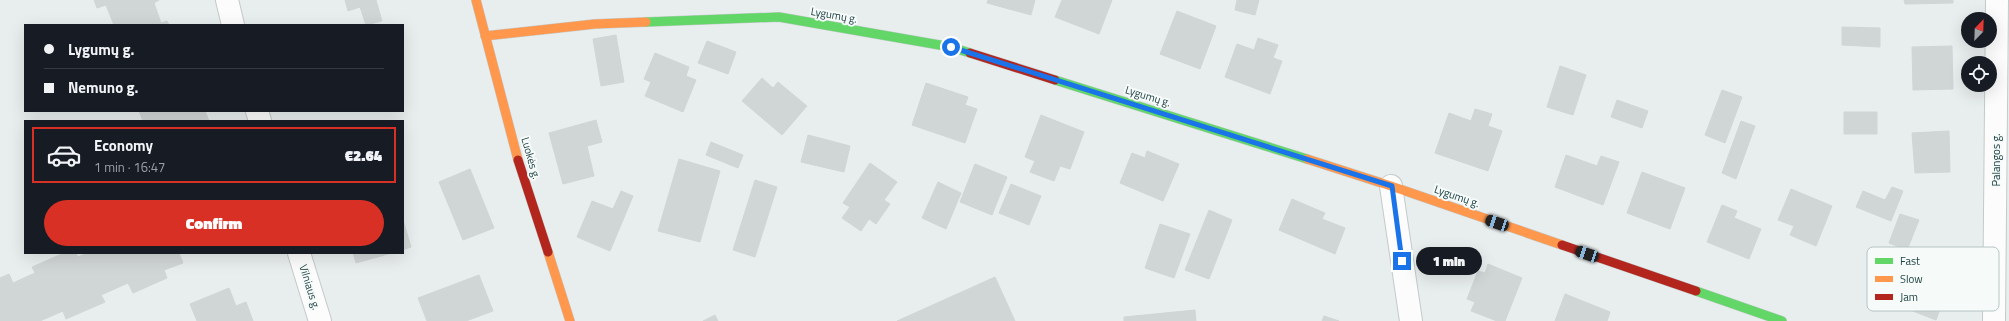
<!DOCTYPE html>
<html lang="en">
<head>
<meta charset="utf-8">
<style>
  body { margin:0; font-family:"Titillium Web",sans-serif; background:#20242c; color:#f1f3f6; height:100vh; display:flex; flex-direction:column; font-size:15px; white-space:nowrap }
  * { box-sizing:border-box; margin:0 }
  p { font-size:13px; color:#9ea1a6 }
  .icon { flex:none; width:22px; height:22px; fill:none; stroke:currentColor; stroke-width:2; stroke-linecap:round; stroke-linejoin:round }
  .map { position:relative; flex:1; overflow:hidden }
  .side { position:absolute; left:24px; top:120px; width:380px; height:134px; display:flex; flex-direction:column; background:#171b24; border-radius:0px; box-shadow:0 4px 16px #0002 }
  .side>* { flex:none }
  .banner { position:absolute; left:24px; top:24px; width:380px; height:88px; border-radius:0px; box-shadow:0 4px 16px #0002; display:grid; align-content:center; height:88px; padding:0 20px; background:#171b24 }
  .needle { width:26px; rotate:23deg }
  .fabs { position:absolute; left:1961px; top:12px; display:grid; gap:8px }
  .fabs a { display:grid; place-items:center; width:36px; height:36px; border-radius:50%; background:#171b24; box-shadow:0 4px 16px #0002; font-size:20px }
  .end { position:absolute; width:18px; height:18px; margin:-9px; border:5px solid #1a73e8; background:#fff; box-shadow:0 0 0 2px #fff }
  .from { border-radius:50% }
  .bubble { position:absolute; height:28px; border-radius:14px; background:#171b24; box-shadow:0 4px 16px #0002; font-size:13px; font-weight:800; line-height:28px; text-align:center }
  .car { position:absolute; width:12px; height:24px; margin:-12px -6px; border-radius:5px; box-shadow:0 0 3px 1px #0007; background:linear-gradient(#222 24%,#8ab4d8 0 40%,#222 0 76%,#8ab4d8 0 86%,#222 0) }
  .banner b { display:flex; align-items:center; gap:14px; height:38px; font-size:15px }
  .banner b+b { border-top:1px solid #363941 }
  .banner i { width:10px; height:10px; background:#f1f3f6 }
  ul { padding:7px 0 0; list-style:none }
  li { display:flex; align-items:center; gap:12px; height:56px; margin:0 8px 6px; padding:0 12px; border:2px solid transparent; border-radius:0px }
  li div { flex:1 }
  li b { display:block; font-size:15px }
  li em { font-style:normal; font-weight:800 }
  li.active { border-color:#d93025 }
  li>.icon { width:36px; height:36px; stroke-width:1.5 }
  .cta { display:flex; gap:8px; margin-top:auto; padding:8px 20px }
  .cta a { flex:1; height:46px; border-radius:24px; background:#d93025; color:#fff; font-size:16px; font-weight:800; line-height:46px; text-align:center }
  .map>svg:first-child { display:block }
  .building { fill:#d0d6d5; stroke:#d0d6d6 }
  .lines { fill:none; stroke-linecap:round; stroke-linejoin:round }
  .street-casing { stroke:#c4caca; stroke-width:24 }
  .fast-casing { stroke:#c3cbcb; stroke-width:10 }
  .slow-casing { stroke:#c3cbcb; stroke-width:10 }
  .jam-casing { stroke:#c3cbcb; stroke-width:10 }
  .street { stroke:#fcfcfc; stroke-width:22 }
  .fast { stroke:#63d668; stroke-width:9 }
  .slow { stroke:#ff974d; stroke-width:9 }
  .jam { stroke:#b3261e; stroke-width:9 }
  .route { stroke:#1a73e8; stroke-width:5 }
  .labels { text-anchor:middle; stroke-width:4; stroke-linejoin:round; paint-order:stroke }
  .street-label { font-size:11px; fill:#214344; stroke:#f6fbfa }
  .key { fill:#f6fbfa; stroke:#b6c4c3; stroke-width:1 }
  .key-label { font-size:11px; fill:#214344 }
</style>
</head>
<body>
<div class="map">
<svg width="2009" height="321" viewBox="0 0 2009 321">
  <rect width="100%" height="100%" fill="#e8eded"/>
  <!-- building -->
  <path class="building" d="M94,0H159L154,3L161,23L167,21L169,25H114L106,5L97,8Z
    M345,0H376L382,21L366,25L360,7L348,11Z
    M988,0H1035L1031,15L987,3Z
    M1062,0H1112L1099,34L1055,17Z
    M1237,0H1259L1255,15L1235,10Z
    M1904,0H1953V3L1905,4Z
    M1177,11L1216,26L1200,69L1160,54Z
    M1842,27L1880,28V47L1842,45Z
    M616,35L624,82L601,86L593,39Z
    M1258,38L1278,45L1273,58L1282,61L1270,94L1225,77L1237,44L1254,50Z
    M707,41L736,52L728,74L698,63Z
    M1952,46L1953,89L1913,90L1912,47Z
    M655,53L689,67L686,76L696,80L683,112L645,96L651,82L644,79Z
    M1560,66L1586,75L1573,115L1547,107Z
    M762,78L773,88L778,82L807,106L782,135L742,101Z
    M926,83L968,97L965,105L977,109L965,143L912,125Z
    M1722,90L1742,97L1725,143L1705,135Z
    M1617,100L1648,111L1642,128L1611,117Z
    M1475,109L1492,114L1488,126L1502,131L1488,171L1435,153L1449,113L1471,121Z
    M139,111H205L209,121H143Z
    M1844,112H1877V134H1844Z
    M1041,115L1084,132L1070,169L1060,166L1054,181L1030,172L1035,161L1025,157Z
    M596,120L602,142L587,146L594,176L563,184L549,133Z
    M1741,121L1755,126L1736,179L1722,173Z
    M1949,131L1950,172L1915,173L1912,133Z
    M808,135L850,146L844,172L801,162Z
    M711,142L743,155L738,168L706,155Z
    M1147,151L1179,164L1163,201L1120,183L1132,153L1145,158Z
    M1566,155L1597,166L1601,156L1619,162L1603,205L1555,187Z
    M679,159L720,171L700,242L658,231Z
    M870,163L897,182L884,200L890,204L876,224L869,219L861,231L842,218L850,207L843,203Z
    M975,164L1007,177L992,215L960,202Z
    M470,169L494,228L463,240L439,182Z
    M1642,172L1685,188L1670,229L1627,213Z
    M755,180L777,187L755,257L733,250Z
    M938,182L961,193L946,229L922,218Z
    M1011,184L1041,196L1029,225L999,213Z
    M1892,187L1903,191L1891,221L1856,207L1863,191L1885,200Z
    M1791,189L1832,206L1816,246L1790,235L1794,226L1778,220Z
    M621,191L633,196L610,251L577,237L592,201L613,209Z
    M1292,199L1325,213L1322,219L1345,228L1335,254L1279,230Z
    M1722,205L1737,211L1734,218L1761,229L1749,259L1707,242Z
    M1209,210L1232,220L1209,279L1185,270Z
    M1900,214L1919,220L1907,250L1889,243Z
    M403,220L411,247L403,250Z
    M1160,224L1190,234L1174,278L1145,268Z
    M64,253H76L78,257L87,253H179L183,263L164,270L167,278L133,293L128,283L101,295L105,302L66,319L63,311L40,321H0V278L9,274L13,283L35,273L32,267Z
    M353,253H392L356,263Z
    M1488,264L1522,278L1505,321H1497L1471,311L1475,302L1467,299L1478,271L1485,273Z
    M1905,270L1949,286L1936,320L1892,303Z
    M479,275L493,311L466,321H427L418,298Z
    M995,277L1015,321H897Z
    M229,288L236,306L246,302L253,321H197L190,304Z
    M1565,294L1610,312L1607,321H1555Z
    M1195,310L1196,321H1124V317Z
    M715,315L718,321H703Z
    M1324,316L1339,321H1322Z"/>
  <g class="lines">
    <defs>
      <path id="street" d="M227,0L233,25
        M257,111L260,121
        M1391,186L1411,321
        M299,253L320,321
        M1994,321L1997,0"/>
      <path id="fast" d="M646,22L779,17L951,47L970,53
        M1055,80L1307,159
        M1696,291L1782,321"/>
      <path id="slow" d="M476,0L518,160
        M485,36L595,24L646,22
        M1307,159L1391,186L1562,245
        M548,252L570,321"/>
      <path id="jam" d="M970,53L1055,80
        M518,160L548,252
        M1562,245L1696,291"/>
    </defs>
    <!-- street casing -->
    <use href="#street" class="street-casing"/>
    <!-- fast casing -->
    <use href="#fast" class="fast-casing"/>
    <!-- slow casing -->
    <use href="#slow" class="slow-casing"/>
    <!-- jam casing -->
    <use href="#jam" class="jam-casing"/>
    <!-- street -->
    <use href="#street" class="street"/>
    <!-- fast -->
    <use href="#fast" class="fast"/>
    <!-- slow -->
    <use href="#slow" class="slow"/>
    <!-- jam -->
    <use href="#jam" class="jam"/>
  </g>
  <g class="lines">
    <!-- route -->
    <path class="route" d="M951,47L1392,186L1402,261"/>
  </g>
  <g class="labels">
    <!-- street labels -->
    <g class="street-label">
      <text transform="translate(834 15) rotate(10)" y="4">Lygumų g.</text>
      <text transform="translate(1148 96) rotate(17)" y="4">Lygumų g.</text>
      <text transform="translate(531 158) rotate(74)" y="4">Luokės g.</text>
      <text transform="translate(1996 160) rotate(-90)" y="4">Palangos g.</text>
      <text transform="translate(1457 196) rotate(19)" y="4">Lygumų g.</text>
      <text transform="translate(310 287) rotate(73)" y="4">Vilniaus g.</text>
    </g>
  </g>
  <!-- legend -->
  <rect x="1867" y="247" width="132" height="64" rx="6" class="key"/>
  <rect x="1875" y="258" width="18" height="6" fill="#63d668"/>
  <rect x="1875" y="276" width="18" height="6" fill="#ff974d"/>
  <rect x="1875" y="294" width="18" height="6" fill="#b3261e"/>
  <g class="key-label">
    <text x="1900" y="265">Fast</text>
    <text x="1900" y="283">Slow</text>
    <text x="1900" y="301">Jam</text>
  </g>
</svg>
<div class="fabs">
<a><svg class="needle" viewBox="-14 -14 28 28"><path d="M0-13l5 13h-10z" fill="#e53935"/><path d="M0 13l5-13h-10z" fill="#9ea1a6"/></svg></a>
<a><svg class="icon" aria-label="locate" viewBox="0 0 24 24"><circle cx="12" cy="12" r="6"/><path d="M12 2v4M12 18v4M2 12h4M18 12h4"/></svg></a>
</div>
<i class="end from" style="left:951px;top:47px"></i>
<i class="end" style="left:1402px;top:261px"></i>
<div class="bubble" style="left:1416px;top:247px;width:66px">1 min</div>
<i class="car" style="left:1497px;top:223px;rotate:289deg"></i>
<i class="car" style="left:1587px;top:254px;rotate:289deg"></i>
<div class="banner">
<b><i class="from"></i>Lygumų g.</b>
<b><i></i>Nemuno g.</b>
</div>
<section class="side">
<ul>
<li class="active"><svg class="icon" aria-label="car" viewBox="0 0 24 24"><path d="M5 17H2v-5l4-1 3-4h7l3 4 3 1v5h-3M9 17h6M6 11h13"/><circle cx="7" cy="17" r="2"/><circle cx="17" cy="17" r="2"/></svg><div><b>Economy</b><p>1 min · 16:47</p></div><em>€2.64</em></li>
</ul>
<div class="cta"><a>Confirm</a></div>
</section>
</div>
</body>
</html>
